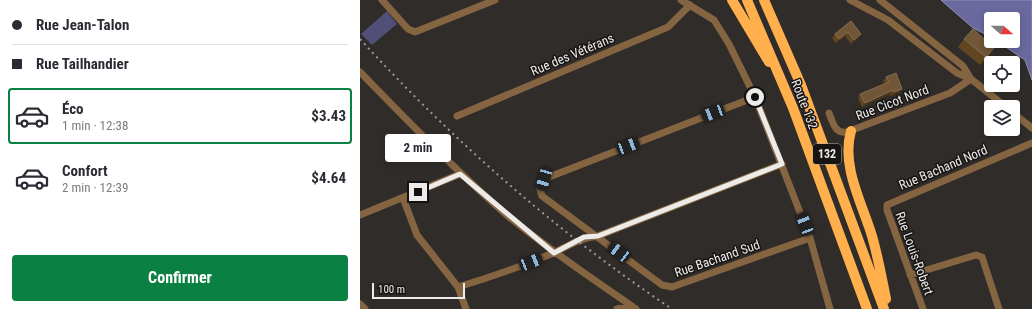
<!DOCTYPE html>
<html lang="fr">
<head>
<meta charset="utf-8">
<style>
  body { margin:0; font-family:"Roboto Condensed",sans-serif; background:#f7f7f7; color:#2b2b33; height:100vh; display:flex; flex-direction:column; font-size:15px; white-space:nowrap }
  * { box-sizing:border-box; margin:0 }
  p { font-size:13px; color:#7c7c81 }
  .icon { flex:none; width:22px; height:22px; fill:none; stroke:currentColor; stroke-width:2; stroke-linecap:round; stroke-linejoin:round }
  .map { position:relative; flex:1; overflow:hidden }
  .sheet { display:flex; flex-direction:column; background:#fff; width:360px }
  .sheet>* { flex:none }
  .top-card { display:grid; align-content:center; height:88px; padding:0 12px; background:#fff }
  .needle { width:26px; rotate:110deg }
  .buttons { position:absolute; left:624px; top:12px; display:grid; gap:8px }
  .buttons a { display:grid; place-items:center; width:36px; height:36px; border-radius:4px; background:#fff; box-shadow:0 2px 6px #0003; font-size:20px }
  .scale { position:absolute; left:12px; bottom:10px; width:93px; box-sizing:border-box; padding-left:4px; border:2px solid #edebe9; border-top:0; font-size:11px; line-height:14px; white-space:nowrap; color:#edebe9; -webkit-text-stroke:3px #171513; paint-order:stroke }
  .end { position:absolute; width:18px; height:18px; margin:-9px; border:5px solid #edebe9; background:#111; box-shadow:0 0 0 2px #111 }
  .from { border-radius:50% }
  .bubble { position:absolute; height:28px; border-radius:4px; background:#fff; box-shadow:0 2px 6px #0003; font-size:13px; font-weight:700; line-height:28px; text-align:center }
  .car { position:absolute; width:12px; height:24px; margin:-12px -6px; border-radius:5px; box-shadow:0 0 3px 1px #0007; background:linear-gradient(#222 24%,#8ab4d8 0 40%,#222 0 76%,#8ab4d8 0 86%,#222 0) }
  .top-card b { display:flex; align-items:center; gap:14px; height:38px; font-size:15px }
  .top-card b+b { border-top:1px solid #e1e1e2 }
  .top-card i { width:10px; height:10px; background:#2b2b33 }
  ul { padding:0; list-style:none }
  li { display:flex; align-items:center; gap:12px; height:56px; margin:0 8px 6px; padding:0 4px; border:2px solid transparent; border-radius:4px }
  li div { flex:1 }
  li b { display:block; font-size:15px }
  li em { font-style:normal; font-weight:700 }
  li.on { border-color:#0b8043 }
  li>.icon { width:36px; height:36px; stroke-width:1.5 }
  .button { display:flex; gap:8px; margin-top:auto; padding:8px 12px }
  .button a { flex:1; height:46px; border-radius:4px; background:#0b8043; color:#fff; font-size:16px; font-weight:700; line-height:46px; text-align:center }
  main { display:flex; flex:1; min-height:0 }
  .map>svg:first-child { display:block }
  .green { fill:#4f4f78 }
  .water { fill:#6969a0; stroke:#9190b6 }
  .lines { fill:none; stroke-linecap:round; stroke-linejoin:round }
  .minor { stroke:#856541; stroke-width:7 }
  .highway { stroke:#ffaf4c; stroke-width:10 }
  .rail { stroke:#9d9a98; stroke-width:2; stroke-dasharray:2 4; stroke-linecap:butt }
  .wall { fill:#624521 }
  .shaded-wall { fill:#48341b }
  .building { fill:#715737; stroke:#856e52 }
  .route { stroke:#edebe9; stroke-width:5 }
  .labels { text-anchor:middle; stroke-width:3; stroke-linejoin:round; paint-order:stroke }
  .shield { fill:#171513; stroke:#adaba9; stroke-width:1 }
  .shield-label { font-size:12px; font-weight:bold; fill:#edebe9 }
  .street-label { font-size:13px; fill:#edebe9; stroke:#171513 }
</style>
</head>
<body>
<main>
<section class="sheet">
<div class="top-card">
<b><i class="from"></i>Rue Jean-Talon</b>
<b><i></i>Rue Tailhandier</b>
</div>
<ul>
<li class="on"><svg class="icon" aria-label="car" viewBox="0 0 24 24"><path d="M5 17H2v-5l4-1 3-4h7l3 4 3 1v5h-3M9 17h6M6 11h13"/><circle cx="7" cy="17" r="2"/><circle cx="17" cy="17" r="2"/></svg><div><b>Éco</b><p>1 min · 12:38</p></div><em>$3.43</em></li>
<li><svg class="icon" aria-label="car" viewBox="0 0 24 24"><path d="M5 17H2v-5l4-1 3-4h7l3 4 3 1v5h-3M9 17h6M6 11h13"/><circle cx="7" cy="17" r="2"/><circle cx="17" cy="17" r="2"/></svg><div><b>Confort</b><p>2 min · 12:39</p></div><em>$4.64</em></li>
</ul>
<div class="button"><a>Confirmer</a></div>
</section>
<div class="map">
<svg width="672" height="309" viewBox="0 0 672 309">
  <rect width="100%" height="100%" fill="#302c29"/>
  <!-- green -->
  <path class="green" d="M27,11L37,24L12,45L1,34Z"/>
  <!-- water -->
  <path class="water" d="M581,0H672V80L665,60L637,41H653V19H631V37L613,28Z"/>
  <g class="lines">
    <!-- minor -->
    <path class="minor" d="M22,0L48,29L55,32L135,0
      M321,0L354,20L369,44L395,97L450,238L470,309
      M490,0L528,20L597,73L611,79L646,107
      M520,0L603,66L611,79
      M0,72C48,121 96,171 148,216C189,250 233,279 276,309
      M395,97L184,179L180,189L182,196L302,285L312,287L450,238
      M469,113C473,123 475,134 487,132L590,93L611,79
      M653,113L672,128
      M97,116L308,27L330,5
      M43,198L57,235L98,287L106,309
      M0,215L100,174
      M550,275L616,255L622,257L639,309
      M98,287C128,278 157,268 186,256C204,249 218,238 238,236L422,164
      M0,304L5,309
      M257,309L272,306
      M563,309L527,210V205L672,143"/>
    <!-- highway -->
    <path class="highway" d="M372,0L409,62
      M387,0L433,108L507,309
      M404,0L441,85L524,309
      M491,131C481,166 502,203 512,236C518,257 522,278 526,299"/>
    <!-- rail -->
    <path class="rail" d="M0,39C93,141 197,232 312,309"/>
  </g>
  <!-- wall -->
  <path class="wall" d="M491,21L498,38L491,44L485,36L476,43L472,38L475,34Z
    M604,39L634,48L628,56L620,65L598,47Z
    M526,77L542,89L539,93L531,96L530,94L502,107L498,98L500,94L525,84L523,81Z"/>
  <!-- shaded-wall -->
  <path class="shaded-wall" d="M488,32L485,36L476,43L479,39Z
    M501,34L498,38L491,44L494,40Z
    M634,48L628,56L620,65L626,57Z
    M542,89L539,93L531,96L534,92Z
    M533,90L530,94L502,107L505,103Z"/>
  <!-- building -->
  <path class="building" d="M491,21L501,34L494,40L488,32L479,39L475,34Z
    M613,29L634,48L626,57L604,39Z
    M536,73L542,89L534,92L533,90L505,103L500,94L529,82L526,77Z"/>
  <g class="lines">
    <!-- route -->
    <path class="route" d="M58,192L100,174L194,253L224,237L238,236L422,164L395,97"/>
  </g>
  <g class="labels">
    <!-- shield labels -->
    <rect class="shield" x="453" y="144" width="28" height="20" rx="3"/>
    <g class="shield-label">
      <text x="467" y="158">132</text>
    </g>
    <!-- street labels -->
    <g class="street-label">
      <text transform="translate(212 54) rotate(-23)" y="5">Rue des Vétérans</text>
      <text transform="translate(532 102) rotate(-21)" y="5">Rue Cicot Nord</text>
      <text transform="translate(445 104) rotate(69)" y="5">Route 132</text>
      <text transform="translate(583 167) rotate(-23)" y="5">Rue Bachand Nord</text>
      <text transform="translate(555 253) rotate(70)" y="5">Rue Louis-Robert</text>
      <text transform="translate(357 258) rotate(-19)" y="5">Rue Bachand Sud</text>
    </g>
  </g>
</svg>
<div class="buttons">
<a><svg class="needle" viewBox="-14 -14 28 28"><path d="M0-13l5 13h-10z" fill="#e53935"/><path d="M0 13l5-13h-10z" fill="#7c7c81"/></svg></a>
<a><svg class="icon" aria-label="locate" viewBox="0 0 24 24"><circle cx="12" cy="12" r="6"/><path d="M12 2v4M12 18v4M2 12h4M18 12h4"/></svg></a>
<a><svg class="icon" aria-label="layers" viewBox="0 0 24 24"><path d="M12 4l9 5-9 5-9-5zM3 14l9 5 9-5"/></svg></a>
</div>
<div class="scale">100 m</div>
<i class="end from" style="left:395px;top:97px"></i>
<i class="end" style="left:58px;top:192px"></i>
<div class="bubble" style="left:25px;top:134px;width:66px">2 min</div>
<i class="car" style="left:353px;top:113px;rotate:249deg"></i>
<i class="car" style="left:268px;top:146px;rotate:69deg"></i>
<i class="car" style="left:184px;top:179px;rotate:196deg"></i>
<i class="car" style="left:445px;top:224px;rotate:339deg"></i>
<i class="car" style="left:259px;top:252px;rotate:307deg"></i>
<i class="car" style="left:171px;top:262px;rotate:68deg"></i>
</div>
</main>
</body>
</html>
